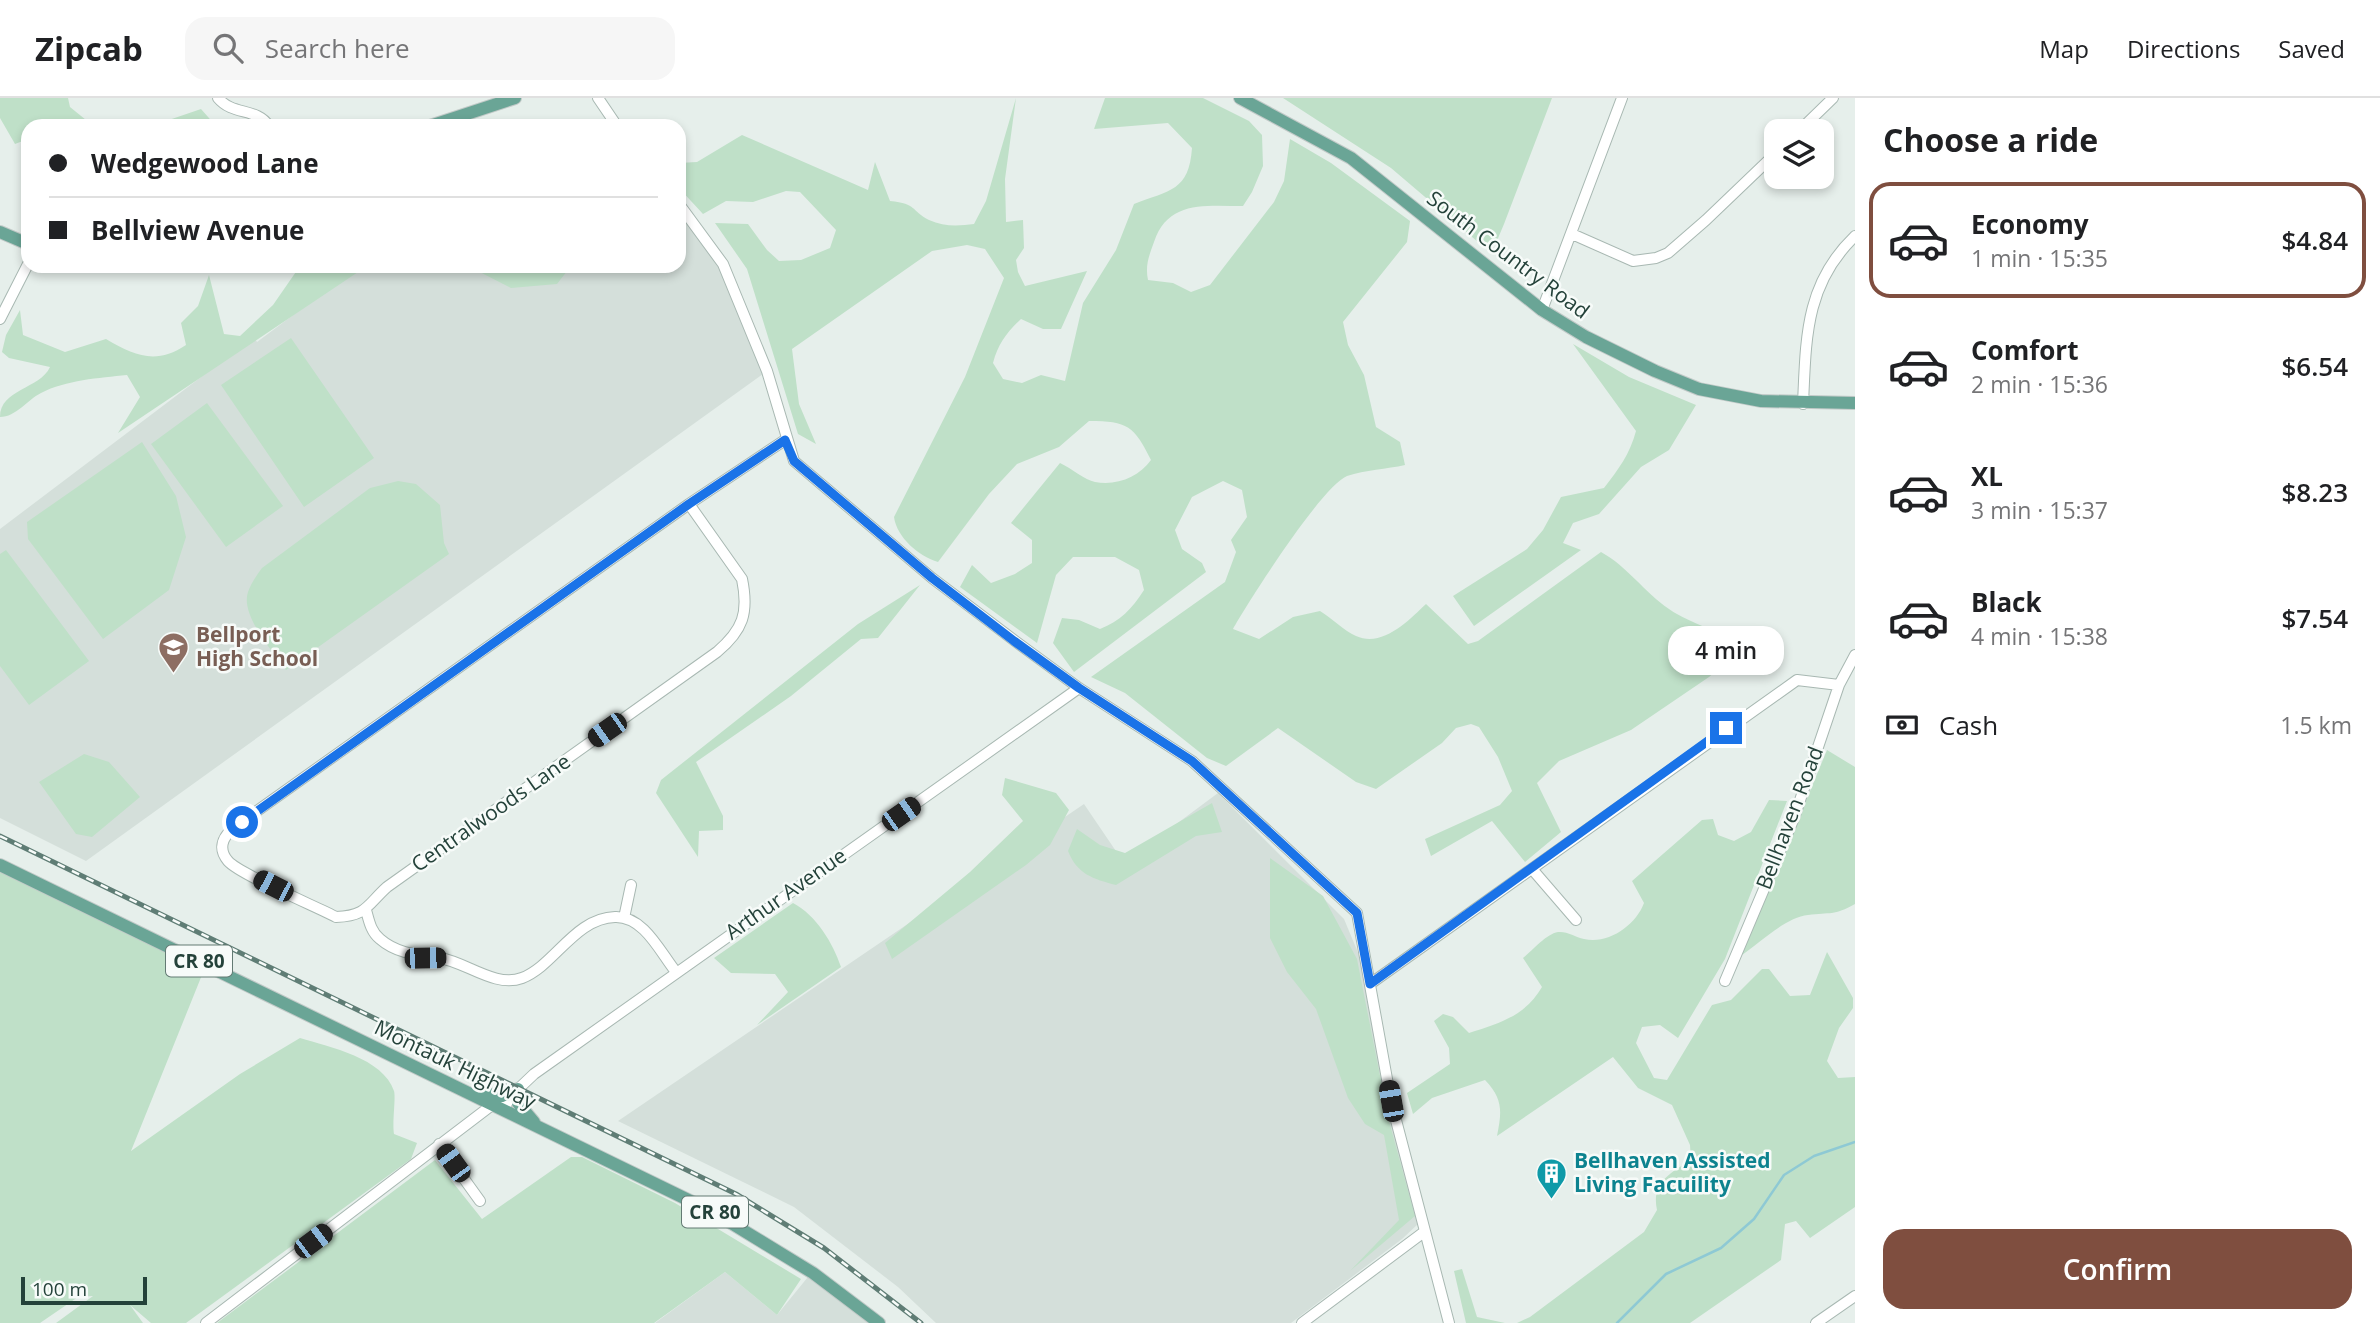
<!DOCTYPE html>
<html lang="en">
<head>
<meta charset="utf-8">
<style>
  body { margin:0; font-family:"Open Sans",sans-serif; background:#f6f6f6; color:#202124; height:100vh; display:flex; flex-direction:column; font-size:26px; white-space:nowrap }
  * { box-sizing:border-box; margin:0 }
  p { font-size:23px; color:#757577 }
  .icon { flex:none; width:38px; height:38px; fill:none; stroke:currentColor; stroke-width:2; stroke-linecap:round; stroke-linejoin:round }
  .map { position:relative; flex:1; overflow:hidden }
  .drawer { display:flex; flex-direction:column; background:#fff; width:525px }
  .drawer>* { flex:none }
  .guide { position:absolute; left:21px; top:21px; width:665px; height:154px; border-radius:21px; box-shadow:0 4px 10px #0003; display:grid; align-content:center; height:154px; padding:0 28px; background:#fff }
  .buttons { position:absolute; left:1764px; top:21px; display:grid; gap:14px }
  .buttons a { display:grid; place-items:center; width:70px; height:70px; border-radius:14px; background:#fff; box-shadow:0 4px 10px #0003; font-size:35px }
  .scale { position:absolute; left:21px; bottom:18px; width:126px; box-sizing:border-box; padding-left:7px; border:4px solid #24423a; border-top:0; font-size:19px; line-height:24px; white-space:nowrap; color:#24423a; -webkit-text-stroke:5px #f7fbf9; paint-order:stroke }
  .end { position:absolute; width:32px; height:32px; margin:-16px; border:9px solid #1a73e8; background:#fff; box-shadow:0 0 0 4px #fff }
  .from { border-radius:50% }
  .bubble { position:absolute; height:49px; border-radius:21px; background:#fff; box-shadow:0 4px 10px #0003; font-size:23px; font-weight:600; line-height:49px; text-align:center }
  .car { position:absolute; width:21px; height:42px; margin:-21px -10px; border-radius:9px; box-shadow:0 0 5px 2px #0007; background:linear-gradient(#222 24%,#8ab4d8 0 40%,#222 0 76%,#8ab4d8 0 86%,#222 0) }
  .guide b { display:flex; align-items:center; gap:24px; height:66px; font-size:26px }
  .guide b+b { border-top:2px solid #e0e0e0 }
  .guide i { width:18px; height:18px; background:#202124 }
  ul { padding:0; list-style:none }
  li { display:flex; align-items:center; gap:21px; height:116px; margin:0 14px 10px; padding:0 14px; border:4px solid transparent; border-radius:21px }
  li div { flex:1 }
  li b { display:block; font-size:26px }
  li em { font-style:normal; font-weight:600 }
  li.active { border-color:#7f4e3f }
  li>.icon { width:63px; height:63px; stroke-width:1.5 }
  h2 { padding:0 28px; font-size:32px; line-height:84px }
  .pay { display:flex; align-items:center; gap:18px; height:77px; padding:0 28px; font-size:26px }
  .pay p { margin-inline-start:auto }
  .primary-button { display:flex; gap:14px; margin-top:auto; padding:14px 28px }
  .primary-button a { flex:1; height:80px; border-radius:21px; background:#7f4e3f; color:#fff; font-size:28px; font-weight:600; line-height:80px; text-align:center }
  header { display:flex; align-items:center; gap:42px; box-sizing:border-box; height:98px; padding:0 35px; background:#fff; border-bottom:2px solid #e0e0e0 }
  header strong { font-size:33px }
  nav { display:flex; gap:38px; margin-inline-start:auto; font-size:24px }
  .search { width:490px; height:63px; background:#f6f6f6; display:flex; align-items:center; gap:18px; box-sizing:border-box; padding:0 24px; border-radius:21px; color:#757577; font-size:26px }
  main { display:flex; flex:1; min-height:0 }
  .map>svg:first-child { display:block }
  .built { fill:#d4dfda }
  .green { fill:#bfe0c8 }
  .lines { fill:none; stroke-linecap:round; stroke-linejoin:round }
  .stream { stroke:#8ec9d4; stroke-width:2.5 }
  .minor-casing { stroke:#a8b8b2; stroke-width:12 }
  .major-casing { stroke:#c2cac8; stroke-width:14 }
  .minor { stroke:#fff; stroke-width:10 }
  .major { stroke:#6aa596; stroke-width:12 }
  .rail-casing { stroke:#5f7d75; stroke-width:5 }
  .rail { stroke:#f7fbf9; stroke-width:2.5; stroke-dasharray:8; stroke-linecap:butt }
  .route { stroke:#1a73e8; stroke-width:9 }
  .labels { text-anchor:middle; stroke-width:5; stroke-linejoin:round; paint-order:stroke }
  .shield { fill:#f7fbf9; stroke:#637a73; stroke-width:2 }
  .shield-label { font-size:19px; font-weight:bold; fill:#24423a }
  .street-label { font-size:21px; fill:#24423a; stroke:#f7fbf9 }
  .education-label { font-size:21px; font-weight:bold; fill:#785e54; stroke:#f7fbf9; text-anchor:start }
  .culture-label { font-size:21px; font-weight:bold; fill:#0d838f; stroke:#f7fbf9; text-anchor:start }
</style>
</head>
<body>
<header>
<strong>Zipcab</strong>
<div class="search"><svg class="icon" aria-label="search" viewBox="0 0 24 24"><circle cx="10" cy="10" r="6"/><path d="M15 15l6 6"/></svg>Search here</div>
<nav><a>Map</a><a>Directions</a><a>Saved</a></nav>
</header>
<main>
<div class="map">
<svg width="1855" height="1225" viewBox="0 0 1855 1225">
  <rect width="100%" height="100%" fill="#e6efeb"/>
  <!-- built -->
  <path class="built" d="M679,106L723,166L767,273L86,763L0,720V431L254,239L257,244L359,168H679Z
    M1218,695L1344,821L1359,857L1418,1126L1402,1141L1291,1225H936L898,1189L794,1109L618,1023L1084,706L1124,765Z
    M725,1174L777,1217L812,1174L879,1225H655Z"/>
  <!-- green -->
  <path class="green" d="M0,0H68L70,9L86,22L83,28H28V41L15,46L0,20Z
    M1016,0L1005,81L1006,124L1023,122L1024,150L1016,162L1018,174L1025,188L1087,173L1061,231H1043L1021,221C1007,234 998,246 993,265L1003,281L1022,285L1041,277L1065,283L1083,205L1116,152L1134,106C1170,92 1189,93 1192,50L1168,25L1094,31L1105,0H1203L1249,23L1262,37L1263,68L1252,94L1243,108C1205,108 1168,102 1154,144C1149,158 1145,167 1148,182L1173,185L1191,194L1210,187L1274,104L1284,83L1290,41L1331,65L1410,123L1407,144L1343,224L1348,247L1364,277L1376,329L1400,344L1405,367C1387,371 1365,372 1347,378C1322,388 1248,504 1233,531L1259,541L1293,519L1320,513C1332,520 1344,533 1356,538C1383,550 1409,522 1426,506L1468,546L1478,543L1601,454C1628,469 1644,494 1669,511C1692,527 1722,532 1741,552L1709,579L1631,632L1559,663L1537,685L1561,734L1525,764L1492,723L1431,758L1425,741L1500,707L1512,693L1498,659L1479,629L1471,626L1456,630L1442,645L1376,691L1356,684L1278,630L1226,668L1207,660L1125,595L1091,579L1225,484L1236,454L1231,442L1247,419L1242,392L1223,383L1192,399L1175,432L1182,451L1202,465L1206,474L1074,574L1053,545L1062,520L1079,522L1100,531C1120,523 1132,511 1144,492L1139,472L1115,459H1073L1056,477L1037,545L960,489L972,467L991,485L1015,476L1032,465V442L1011,425L1060,365C1071,370 1085,382 1095,384C1117,388 1139,379 1151,362C1134,328 1128,323 1089,323L1059,349L1017,366L989,396L938,464C919,458 897,440 894,419L965,279L1004,180L985,151L967,147L932,153L792,251L799,306L816,346L798,336L747,171L715,125L748,126L767,152L779,163L801,162L830,150L836,132L800,94L786,93L753,104L726,103L703,116L679,90V65L697,64L742,37L868,92L875,64L890,103C918,106 910,112 929,122C944,129 959,128 974,126L986,103Z
    M1283,0H1552L1504,126L1496,145L1485,150L1391,70Z
    M201,11L216,28H165L163,24Z
    M300,168H367L118,335L140,299L127,277C99,280 66,282 41,295C27,302 16,319 0,319C0,291 40,291 50,269L9,260L2,254L6,237L20,212L23,237L65,254L106,241C135,258 156,267 186,247L181,225L198,208L209,177L224,236L240,238L273,207Z
    M468,168H571L557,186L511,190Z
    M291,240L374,360L304,409L221,287Z
    M1573,246L1629,279L1696,307L1669,352L1641,369L1599,416L1573,425L1563,445L1581,452L1474,528L1453,498L1527,451L1543,432L1561,399L1604,390C1618,372 1630,356 1636,333Z
    M207,305L283,408L226,449L151,346Z
    M142,344L176,398L186,439L169,492L103,541L28,441L27,424Z
    M398,383L416,386L440,407L444,445L449,456L286,572C273,554 240,517 248,494C251,485 257,477 262,470L370,390Z
    M6,452L89,563L29,607L0,568V456Z
    M920,487L878,540L861,541L791,598L696,664L723,718V732L699,733L698,759L656,695L661,682L858,526Z
    M1827,652L1855,669V806C1834,818 1830,814 1808,817C1786,819 1760,845 1742,857Z
    M84,656L109,664L140,699L92,739L76,736L39,684Z
    M1005,680L1056,695L1069,712L1050,747L1026,767L892,861L885,845L970,774L1023,723L1002,697Z
    M1769,702L1787,703L1725,861L1678,940L1660,927L1642,929L1636,945L1654,980L1667,982L1712,907L1731,902L1762,871H1769L1790,898L1810,897L1827,854L1853,900V910L1839,930L1827,963L1838,980L1855,979V1109L1810,1140L1796,1123L1785,1126L1781,1162L1690,1225H1517L1530,1219L1644,1134L1657,1112C1651,1085 1670,1075 1691,1062L1690,1047L1672,1007L1638,990L1613,959L1497,1038C1502,1013 1503,1001 1485,982L1432,1000L1413,1016L1407,995L1450,966L1449,950L1434,923L1443,916L1453,919L1469,935C1500,925 1525,918 1542,889L1523,860C1532,853 1546,836 1558,834C1567,833 1575,839 1584,841C1608,847 1636,827 1644,805L1632,783L1702,722L1713,721L1718,737L1734,743L1751,734Z
    M1212,705L1222,734L1196,738L1116,787C1093,781 1077,776 1068,753L1077,731L1100,747L1125,755Z
    M1270,760L1323,798L1357,861L1389,1023L1415,1118L1350,1173L1399,1122L1384,1037L1365,1026L1348,1000L1316,911L1287,874L1270,840Z
    M0,767L206,867L131,1053L240,976L300,940C330,949 383,960 394,993C396,1000 392,1024 394,1036L417,1045L411,1061L186,1225H151L130,1207L143,1225H56L93,1198L78,1199L40,1225H0Z
    M793,805C816,817 833,845 841,869L757,927L788,894L775,876L731,875L714,860Z
    M571,1059H582L675,1105L801,1181L777,1217L725,1174L654,1225H217L435,1062L482,1121Z
    M1462,1171L1477,1219L1505,1225H1466L1454,1173Z"/>
  <g class="lines">
    <!-- stream -->
    <path class="stream" d="M1617,1225L1666,1176L1721,1150L1754,1121L1784,1077L1814,1058L1855,1044"/>
    <defs>
      <path id="minor" d="M218,0C233,18 256,9 269,28
        M598,0L617,28
        M1799,33L1833,0
        M679,106L723,166L767,273L794,363L932,480L1015,543L1079,590L1192,663L1357,815L1391,1003L1449,1225
        M1572,136L1633,163L1656,160L1668,155L1706,122L1776,55
        M1542,212L1622,0
        M0,221L28,166
        M1803,306C1806,240 1805,186 1855,138
        M689,406L742,481C749,515 743,532 717,554L387,789C367,807 367,818 336,819C317,809 239,776 228,763C218,751 222,740 233,730L689,406L785,342
        M1532,771L1576,822
        M366,812C369,823 371,834 380,841C397,856 419,857 440,860C466,864 495,890 522,880C554,868 575,820 615,819C644,818 660,854 676,874
        M624,820L631,787
        M1725,883L1794,720L1839,587L1855,557
        M1370,886L1797,582L1839,587
        M502,1012L515,994L534,976L1079,590
        M439,1046L480,1103
        M206,1225L492,1007
        M1302,1225L1424,1134
        M1816,1225L1855,1198"/>
      <path id="major" d="M1240,0L1351,60L1542,212L1586,239L1655,273L1699,291L1761,303L1855,305
        M430,28L515,0
        M0,134L28,146
        M0,767L713,1114L813,1175L879,1225
        M479,995L502,998L518,991V1005L534,1024"/>
    </defs>
    <!-- minor casing -->
    <use href="#minor" class="minor-casing"/>
    <!-- major casing -->
    <use href="#major" class="major-casing"/>
    <!-- minor -->
    <use href="#minor" class="minor"/>
    <!-- major -->
    <use href="#major" class="major"/>
    <defs>
      <path id="rail" d="M0,738L736,1096L824,1150L921,1225"/>
    </defs>
    <!-- rail casing -->
    <use href="#rail" class="rail-casing"/>
    <!-- rail -->
    <use href="#rail" class="rail"/>
  </g>
  <g class="lines">
    <!-- route -->
    <path class="route" d="M242,724L689,406L785,342L794,363L932,480L1014,543L1079,590L1192,663L1357,815L1370,886L1726,630"/>
  </g>
  <!-- icons -->
  <defs>
    <symbol id="school-pin" viewBox="-11 -11 22 30"><path d="M0 17L-7.5 6A9.5 9.5 0 1 1 7.5 6Z" fill="#8d6e63" stroke="#f7fbf9"/><path d="M0-5L7-2L0 1L-7-2ZM-4 1L0 2.5L4 1V4Q0 6-4 4Z" fill="#fff"/></symbol>
    <symbol id="building-pin" viewBox="-11 -11 22 30"><path d="M0 17L-7.5 6A9.5 9.5 0 1 1 7.5 6Z" fill="#0f9aa8" stroke="#f7fbf9"/><path d="M-4-6H4V6H1V3H-1V6H-4ZM-2.5-4.3h1.7v1.8h-1.7ZM.8-4.3h1.7v1.8H.8ZM-2.5-1h1.7V.8h-1.7ZM.8-1h1.7V.8H.8Z" fill="#fff"/></symbol>
  </defs>
  <g fill-rule="evenodd">
    <use href="#school-pin" x="156" y="532" width="35" height="47"/>
    <use href="#building-pin" x="1534" y="1058" width="35" height="47"/>
  </g>
  <g class="labels">
    <!-- shield labels -->
    <g class="shield">
      <rect x="166" y="847.5" width="66" height="31" rx="5"/>
      <rect x="682" y="1098.5" width="66" height="31" rx="5"/>
    </g>
    <g class="shield-label">
      <text x="199" y="870">CR 80</text>
      <text x="715" y="1121">CR 80</text>
    </g>
    <!-- street labels -->
    <g class="street-label">
      <text transform="translate(1508 157) rotate(37)" y="7">South Country Road</text>
      <text transform="translate(491 715) rotate(-35)" y="7">Centralwoods Lane</text>
      <text transform="translate(1790 720) rotate(-69)" y="7">Bellhaven Road</text>
      <text transform="translate(786 796) rotate(-35)" y="7">Arthur Avenue</text>
      <text transform="translate(455 967) rotate(26)" y="7">Montauk Highway</text>
    </g>
    <!-- education labels -->
    <g class="education-label">
      <text x="196" y="544">Bellport<tspan x="196" dy="24">High School</tspan></text>
    </g>
    <!-- culture labels -->
    <g class="culture-label">
      <text x="1574" y="1070">Bellhaven Assisted<tspan x="1574" dy="24">Living Facuility</tspan></text>
    </g>
  </g>
</svg>
<div class="buttons">
<a><svg class="icon" aria-label="layers" viewBox="0 0 24 24"><path d="M12 4l9 5-9 5-9-5zM3 14l9 5 9-5"/></svg></a>
</div>
<div class="scale">100 m</div>
<i class="end from" style="left:242px;top:724px"></i>
<i class="end" style="left:1726px;top:630px"></i>
<div class="bubble" style="left:1668px;top:528px;width:116px">4 min</div>
<i class="car" style="left:607px;top:632px;rotate:235deg"></i>
<i class="car" style="left:901px;top:716px;rotate:55deg"></i>
<i class="car" style="left:273px;top:788px;rotate:297deg"></i>
<i class="car" style="left:425px;top:860px;rotate:89deg"></i>
<i class="car" style="left:1391px;top:1003px;rotate:350deg"></i>
<i class="car" style="left:453px;top:1065px;rotate:324deg"></i>
<i class="car" style="left:313px;top:1143px;rotate:53deg"></i>
<div class="guide">
<b><i class="from"></i>Wedgewood Lane</b>
<b><i></i>Bellview Avenue</b>
</div>
</div>
<section class="drawer">
<h2>Choose a ride</h2>
<ul>
<li class="active"><svg class="icon" aria-label="car" viewBox="0 0 24 24"><path d="M5 17H2v-5l4-1 3-4h7l3 4 3 1v5h-3M9 17h6M6 11h13"/><circle cx="7" cy="17" r="2"/><circle cx="17" cy="17" r="2"/></svg><div><b>Economy</b><p>1 min · 15:35</p></div><em>$4.84</em></li>
<li><svg class="icon" aria-label="car" viewBox="0 0 24 24"><path d="M5 17H2v-5l4-1 3-4h7l3 4 3 1v5h-3M9 17h6M6 11h13"/><circle cx="7" cy="17" r="2"/><circle cx="17" cy="17" r="2"/></svg><div><b>Comfort</b><p>2 min · 15:36</p></div><em>$6.54</em></li>
<li><svg class="icon" aria-label="car" viewBox="0 0 24 24"><path d="M5 17H2v-5l4-1 3-4h7l3 4 3 1v5h-3M9 17h6M6 11h13"/><circle cx="7" cy="17" r="2"/><circle cx="17" cy="17" r="2"/></svg><div><b>XL</b><p>3 min · 15:37</p></div><em>$8.23</em></li>
<li><svg class="icon" aria-label="car" viewBox="0 0 24 24"><path d="M5 17H2v-5l4-1 3-4h7l3 4 3 1v5h-3M9 17h6M6 11h13"/><circle cx="7" cy="17" r="2"/><circle cx="17" cy="17" r="2"/></svg><div><b>Black</b><p>4 min · 15:38</p></div><em>$7.54</em></li>
</ul>
<div class="pay"><svg class="icon" aria-label="cash" viewBox="0 0 24 24"><path d="M3 7h18v10H3z"/><circle cx="12" cy="12" r="2"/></svg>Cash<p>1.5 km</p></div>
<div class="primary-button"><a>Confirm</a></div>
</section>
</main>
</body>
</html>
